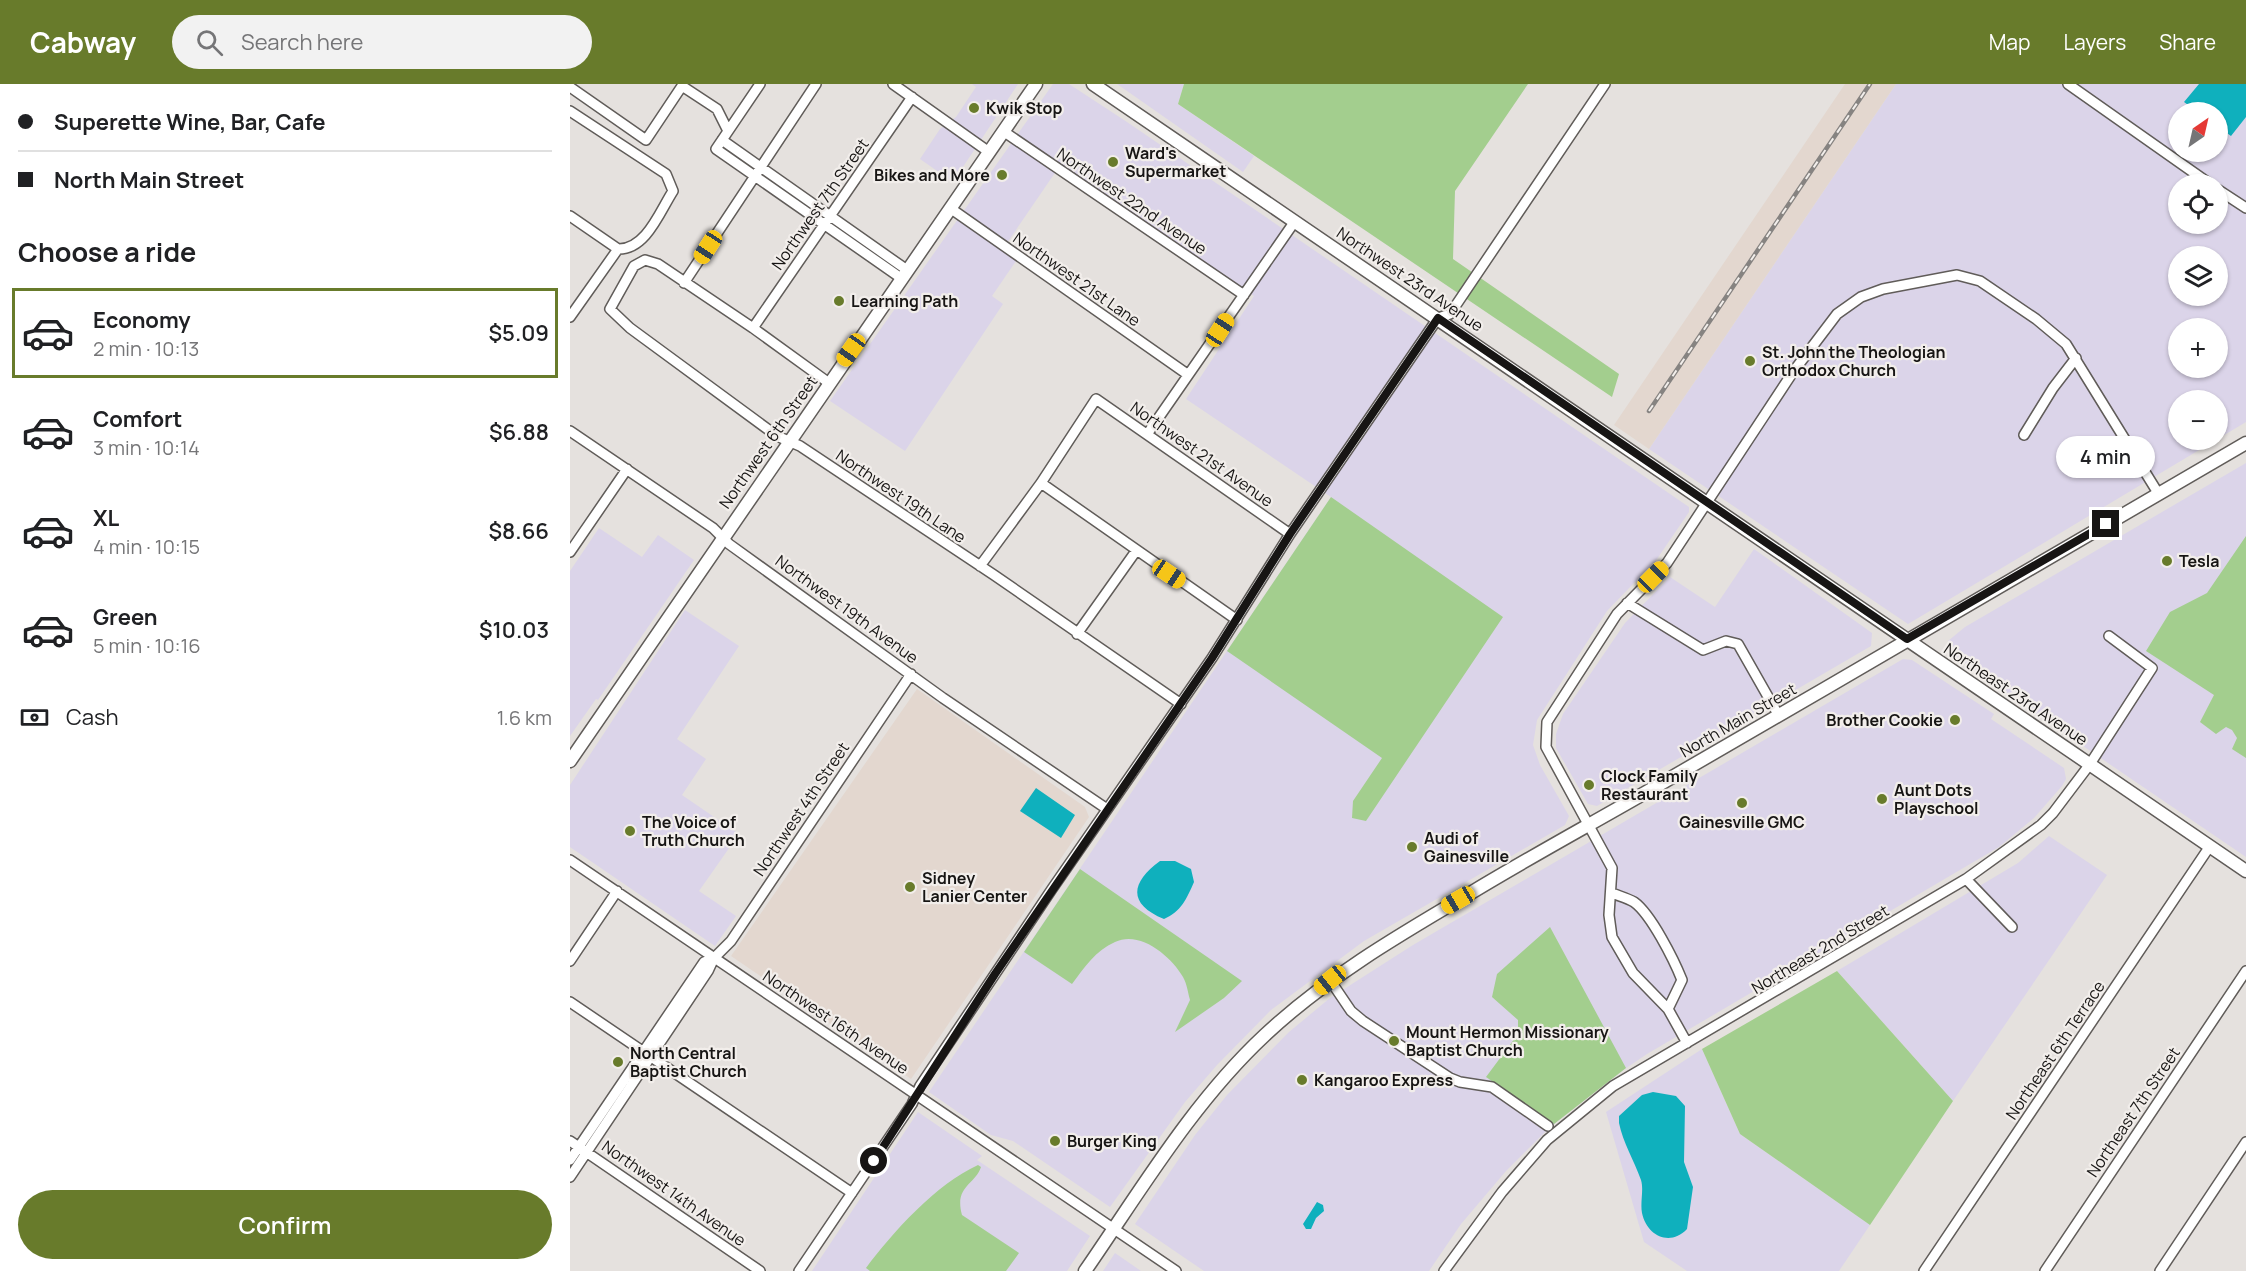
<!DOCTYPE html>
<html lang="en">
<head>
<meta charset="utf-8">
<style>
  body { margin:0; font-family:Manrope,sans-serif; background:#f2f2f2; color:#202124; height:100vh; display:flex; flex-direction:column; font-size:22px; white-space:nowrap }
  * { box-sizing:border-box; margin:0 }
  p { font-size:20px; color:#757577 }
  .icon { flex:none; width:33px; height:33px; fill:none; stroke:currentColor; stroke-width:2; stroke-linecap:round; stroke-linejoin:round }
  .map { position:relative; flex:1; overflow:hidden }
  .details { display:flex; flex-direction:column; background:#fff; width:570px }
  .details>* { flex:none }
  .banner { display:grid; align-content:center; height:132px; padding:0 18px; background:#fff }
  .needle { width:39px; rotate:34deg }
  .buttons { position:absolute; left:1598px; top:18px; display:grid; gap:12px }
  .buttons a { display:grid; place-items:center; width:60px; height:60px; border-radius:50%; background:#fff; box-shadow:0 2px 4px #0004; font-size:30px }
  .end { position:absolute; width:27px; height:27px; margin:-14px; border:8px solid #171514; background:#fff; box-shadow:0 0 0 3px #fff }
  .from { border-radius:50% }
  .bubble { position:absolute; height:42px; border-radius:21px; background:#fff; box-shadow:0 2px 4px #0004; font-size:20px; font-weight:600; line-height:42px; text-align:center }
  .car { position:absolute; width:18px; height:36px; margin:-18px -9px; border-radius:8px; box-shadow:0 0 4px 2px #0007; background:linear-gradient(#f5c518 24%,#345 0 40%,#f5c518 0 76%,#345 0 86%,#f5c518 0) }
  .banner b { display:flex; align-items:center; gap:21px; height:57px; font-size:22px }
  .banner b+b { border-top:2px solid #e0e0e0 }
  .banner i { width:15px; height:15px; background:#202124 }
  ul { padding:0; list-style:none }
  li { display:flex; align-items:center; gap:18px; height:90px; margin:0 12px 9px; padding:0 6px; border:3px solid transparent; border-radius:0px }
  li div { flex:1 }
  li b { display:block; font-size:22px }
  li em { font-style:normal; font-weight:600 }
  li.current { border-color:#687b2b }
  li>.icon { width:54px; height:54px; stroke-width:1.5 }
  h2 { padding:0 18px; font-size:27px; line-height:72px }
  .pay { display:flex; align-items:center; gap:15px; height:66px; padding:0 18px; font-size:22px }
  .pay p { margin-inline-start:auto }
  .cta { display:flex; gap:12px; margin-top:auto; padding:12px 18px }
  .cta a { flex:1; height:69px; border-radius:36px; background:#687b2b; color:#fff; font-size:24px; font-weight:600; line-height:69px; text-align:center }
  header { display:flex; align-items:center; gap:36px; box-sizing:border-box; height:84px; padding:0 30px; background:#687b2b; color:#fff }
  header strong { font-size:28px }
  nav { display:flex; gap:33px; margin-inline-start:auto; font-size:21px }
  .search { width:420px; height:54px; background:#f2f2f2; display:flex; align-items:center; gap:15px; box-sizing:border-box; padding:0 21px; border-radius:33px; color:#757577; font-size:22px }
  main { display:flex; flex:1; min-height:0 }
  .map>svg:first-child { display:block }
  .commercial { fill:#dbd4e9; fill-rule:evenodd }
  .built { fill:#e3d7cf }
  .green { fill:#a3ce8e }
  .water { fill:#0fb0bd }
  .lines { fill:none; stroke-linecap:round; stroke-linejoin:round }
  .minor-casing { stroke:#605c59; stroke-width:12 }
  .major-casing { stroke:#605c59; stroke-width:15 }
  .minor { stroke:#fff; stroke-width:9 }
  .major { stroke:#fff; stroke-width:12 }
  .rail-casing { stroke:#868381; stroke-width:4.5 }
  .rail { stroke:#f2eeeb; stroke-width:2; stroke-dasharray:7; stroke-linecap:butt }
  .route { stroke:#171514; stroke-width:8 }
  .poi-dot { fill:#687b2b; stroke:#f2eeeb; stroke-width:2 }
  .labels { text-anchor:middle; stroke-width:4.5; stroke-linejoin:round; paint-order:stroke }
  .poi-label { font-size:16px; font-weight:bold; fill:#171514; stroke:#f2eeeb; text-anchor:start }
  .street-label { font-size:16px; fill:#171514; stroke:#f2eeeb }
</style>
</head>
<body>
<header>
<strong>Cabway</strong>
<div class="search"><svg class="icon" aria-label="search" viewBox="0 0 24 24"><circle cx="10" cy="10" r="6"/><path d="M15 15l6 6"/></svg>Search here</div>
<nav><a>Map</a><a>Layers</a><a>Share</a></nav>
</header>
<main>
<section class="details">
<div class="banner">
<b><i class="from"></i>Superette Wine, Bar, Cafe</b>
<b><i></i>North Main Street</b>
</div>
<h2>Choose a ride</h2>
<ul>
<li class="current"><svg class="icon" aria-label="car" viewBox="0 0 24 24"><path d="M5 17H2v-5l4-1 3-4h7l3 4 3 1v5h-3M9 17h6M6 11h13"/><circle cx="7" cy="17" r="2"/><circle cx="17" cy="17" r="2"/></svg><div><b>Economy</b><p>2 min · 10:13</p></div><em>$5.09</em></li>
<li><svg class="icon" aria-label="car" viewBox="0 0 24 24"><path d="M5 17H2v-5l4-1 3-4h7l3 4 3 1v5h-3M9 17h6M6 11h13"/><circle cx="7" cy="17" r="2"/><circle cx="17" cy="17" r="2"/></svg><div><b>Comfort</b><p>3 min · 10:14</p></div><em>$6.88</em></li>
<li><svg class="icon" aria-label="car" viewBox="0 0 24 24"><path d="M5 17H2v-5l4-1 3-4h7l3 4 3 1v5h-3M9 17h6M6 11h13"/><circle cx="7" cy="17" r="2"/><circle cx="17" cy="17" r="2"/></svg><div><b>XL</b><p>4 min · 10:15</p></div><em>$8.66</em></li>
<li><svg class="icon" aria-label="car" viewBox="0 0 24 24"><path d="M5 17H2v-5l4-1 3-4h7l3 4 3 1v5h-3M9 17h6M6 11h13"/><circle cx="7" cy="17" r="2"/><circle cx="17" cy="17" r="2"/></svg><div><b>Green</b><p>5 min · 10:16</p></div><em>$10.03</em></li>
</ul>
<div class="pay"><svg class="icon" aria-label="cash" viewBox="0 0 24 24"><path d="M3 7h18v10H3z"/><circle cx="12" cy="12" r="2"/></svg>Cash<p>1.6 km</p></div>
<div class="cta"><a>Confirm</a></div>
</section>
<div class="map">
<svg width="1676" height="1187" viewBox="0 0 1676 1187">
  <rect width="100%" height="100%" fill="#e5e1de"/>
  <!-- commercial -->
  <path class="commercial" d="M402,0H448L383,98L350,75L370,45L386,33L406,3Z
    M483,0H499L557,38L1119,423V428L1087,475L1037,527L967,636L963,661L970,681L999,732L995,741L794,857L701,926L647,981L615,1018L540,1123L443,1057L421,1051L359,1008L761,413L616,315L684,212L491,80L437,159L446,177L422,212L433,220L335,367L260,317Z
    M547,0H614L608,20L684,72L673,88Z
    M1326,0H1676V338L1338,540L1079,365ZM1608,28H1647V68H1608ZM1608,100H1647V140H1608ZM1608,172H1647V212H1608ZM1608,244H1647V284H1608ZM1608,316H1647V356H1608Z
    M1676,379V773L1444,615L1379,567L1378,557L1395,543Z
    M29,444L72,473L88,451L124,476L28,616L26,615L0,652V487Z
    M1184,465L1302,549L1301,562L1027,722L1018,720L986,664V650L993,630L1055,539L1100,493L1145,523Z
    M115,526L169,562L107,655L136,675L112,711L169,750L129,807L166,832L145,862L0,763V701Z
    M1333,575L1342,576L1424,630L1421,635L1494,684L1496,695L1492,702L1464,734L1429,763L1077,970L1028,1003L979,1044L936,1087L891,1140L859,1187H634L565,1140L625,1051L657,1011L719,948L760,914L843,861Z
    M1479,752L1537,791L1383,1017L1267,887L1448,779Z
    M1132,965L1170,1050L1300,1141L1269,1187H1117L1074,1158L1036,1028Z
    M348,1028L412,1072L407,1076L520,1152L497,1187H242Z
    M545,1169L571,1187H533Z"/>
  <!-- built -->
  <path class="built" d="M1275,0H1326L1079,365L1044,341Z
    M347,605L515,723L519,733L341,995L161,872Z"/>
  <!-- green -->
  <path class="green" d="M614,0H958L885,107L883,175L1049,290L1042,313L608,20Z
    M761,413L933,533L796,737L782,734L783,717L812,674L657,567Z
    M1676,452V674L1662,665L1667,654L1662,646L1656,643L1646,650L1630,638L1644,611L1576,567L1600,528L1637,509Z
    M510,785L672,897L654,914L605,948L620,916C618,909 617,900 613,893C601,872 570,846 545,858C526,866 514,884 502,900L454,868Z
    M980,843L1056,984L984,1040L916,993L948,950V936L922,913L927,890Z
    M1267,887L1383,1017L1300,1141L1170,1050L1132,965Z
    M408,1081L411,1083C405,1101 384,1102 392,1131L449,1169L436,1187H300L296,1184C323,1148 366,1100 408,1081Z"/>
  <!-- water -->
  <path class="water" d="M1629,0H1676V33L1661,52L1647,42V28H1628L1614,18Z
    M466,704L505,731L491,754L450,727Z
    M590,777H605L621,785L624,798C617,814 611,828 594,835C558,820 560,799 590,777Z
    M1083,1008L1106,1012L1115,1022L1114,1078L1123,1103L1117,1145C1100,1163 1077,1152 1072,1129C1070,1118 1074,1106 1071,1096C1064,1076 1053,1059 1049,1039V1032L1072,1011Z
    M747,1118L753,1121L754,1127L746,1134L741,1145H736L733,1140Z"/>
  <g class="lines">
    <defs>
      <path id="minor" d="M190,0L146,65L331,194
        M323,0L419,68
        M1498,0L1640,100
        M0,3L76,56L112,2L147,25L158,47
        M0,27L96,90L103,107C90,127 76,166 48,165L0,233
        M433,47L674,211
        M152,56L337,186
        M1647,105L1676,124
        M380,124L617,290
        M0,132L48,165
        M114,199L246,0
        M183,244L342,13
        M259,299L183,244L88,180L75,176L64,182L40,225L60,244L207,352L230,362L424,491L611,620
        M0,347L143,444L159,460L373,614L537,725
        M578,349L725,137
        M1454,351L1483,304L1506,274
        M471,399L667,536
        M0,468L57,385
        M410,482L471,399L526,315L720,450
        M1057,519L1133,566L1156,557L1168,560L1209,632
        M507,550L566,467
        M0,776L606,1187
        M1396,795L1442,843
        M1042,809C1049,812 1057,814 1064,818C1081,830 1104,876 1112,896L1098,925
        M0,877L47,807
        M760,896L781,927L793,937L880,994L890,998L922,1003L978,1042
        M0,918L282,1109
        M1117,959L1098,925L1063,889L1042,853L1039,831L1042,784L976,663L977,638L1047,530L1097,479L1223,288L1267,230L1291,213L1313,205L1387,191L1410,197L1466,235L1496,260L1588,409
        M0,1057L190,1187
        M0,1076L134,878L144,874L161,857L341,590
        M0,1093L138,887L144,874
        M229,1187L342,1020L350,1002L482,805L642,574L720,450L868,234L880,230L1035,0
        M874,1187L932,1108L977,1056L1043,1002L1396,795L1471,741L1483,729L1520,680L1582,584L1539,552
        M1354,1187L1640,762
        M1475,1187L1676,887
        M1590,1187L1676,1058"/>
      <path id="major" d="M523,0L1676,787
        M0,677L466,0
        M515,1187C571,1106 623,1018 695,951C758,892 831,850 904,807C962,772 1021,740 1080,706C1279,591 1477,475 1676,359"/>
    </defs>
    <!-- minor casing -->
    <use href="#minor" class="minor-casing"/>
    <!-- major casing -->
    <use href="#major" class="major-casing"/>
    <!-- minor -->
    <use href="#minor" class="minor"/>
    <!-- major -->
    <use href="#major" class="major"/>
    <defs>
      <path id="rail" d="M1079,327L1300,0"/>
    </defs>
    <!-- rail casing -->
    <use href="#rail" class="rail-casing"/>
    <!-- rail -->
    <use href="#rail" class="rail"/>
  </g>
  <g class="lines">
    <!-- route -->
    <path class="route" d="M304,1077L425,890L642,574L720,450L868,234L1337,555L1536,440"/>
  </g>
  <!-- markers -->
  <g class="poi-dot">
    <circle cx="404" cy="24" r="6"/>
    <circle cx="543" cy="78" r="6"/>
    <circle cx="432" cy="91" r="6"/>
    <circle cx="269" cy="217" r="6"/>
    <circle cx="1180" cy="277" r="6"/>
    <circle cx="1597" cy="477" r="6"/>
    <circle cx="1385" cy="636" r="6"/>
    <circle cx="1019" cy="701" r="6"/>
    <circle cx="1312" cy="715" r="6"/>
    <circle cx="1172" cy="719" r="6"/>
    <circle cx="60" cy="747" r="6"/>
    <circle cx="842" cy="763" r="6"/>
    <circle cx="340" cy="803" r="6"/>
    <circle cx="824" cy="957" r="6"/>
    <circle cx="48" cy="978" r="6"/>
    <circle cx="732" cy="996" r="6"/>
    <circle cx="485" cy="1057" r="6"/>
  </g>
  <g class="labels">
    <!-- poi labels -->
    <g class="poi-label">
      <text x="416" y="30">Kwik Stop</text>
      <text x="555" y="75">Ward's<tspan x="555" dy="18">Supermarket</tspan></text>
      <text x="420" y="97" text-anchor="end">Bikes and More</text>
      <text x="281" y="223">Learning Path</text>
      <text x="1192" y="274">St. John the Theologian<tspan x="1192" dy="18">Orthodox Church</tspan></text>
      <text x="1609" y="483">Tesla</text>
      <text x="1373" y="642" text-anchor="end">Brother Cookie</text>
      <text x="1031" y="698">Clock Family<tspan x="1031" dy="18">Restaurant</tspan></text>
      <text x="1324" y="712">Aunt Dots<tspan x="1324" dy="18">Playschool</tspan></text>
      <text x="72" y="744">The Voice of<tspan x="72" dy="18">Truth Church</tspan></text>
      <text x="1172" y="744" text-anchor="middle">Gainesville GMC</text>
      <text x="854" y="760">Audi of<tspan x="854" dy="18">Gainesville</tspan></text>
      <text x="352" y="800">Sidney<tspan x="352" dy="18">Lanier Center</tspan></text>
      <text x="836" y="954">Mount Hermon Missionary<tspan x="836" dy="18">Baptist Church</tspan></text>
      <text x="60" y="975">North Central<tspan x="60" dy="18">Baptist Church</tspan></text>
      <text x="744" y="1002">Kangaroo Express</text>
      <text x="497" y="1063">Burger King</text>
    </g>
    <!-- street labels -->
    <g class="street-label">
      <text transform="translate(562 117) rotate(34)" y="6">Northwest 22nd Avenue</text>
      <text transform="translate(250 120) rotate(-55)" y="6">Northwest 7th Street</text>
      <text transform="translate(507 195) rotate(35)" y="6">Northwest 21st Lane</text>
      <text transform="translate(840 195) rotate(34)" y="6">Northwest 23rd Avenue</text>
      <text transform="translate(198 358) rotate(-55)" y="6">Northwest 6th Street</text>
      <text transform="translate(632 370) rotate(35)" y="6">Northwest 21st Avenue</text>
      <text transform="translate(331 412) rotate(34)" y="6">Northwest 19th Lane</text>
      <text transform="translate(277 525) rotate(36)" y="6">Northwest 19th Avenue</text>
      <text transform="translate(1446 610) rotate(34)" y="6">Northeast 23rd Avenue</text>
      <text transform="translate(1168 636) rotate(-30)" y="6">North Main Street</text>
      <text transform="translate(231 725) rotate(-56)" y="6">Northwest 4th Street</text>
      <text transform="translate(1250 865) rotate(-31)" y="6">Northeast 2nd Street</text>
      <text transform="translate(266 938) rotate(34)" y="6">Northwest 16th Avenue</text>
      <text transform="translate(1485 966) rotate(-56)" y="6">Northeast 6th Terrace</text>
      <text transform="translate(1563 1028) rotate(-56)" y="6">Northeast 7th Street</text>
      <text transform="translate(104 1109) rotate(35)" y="6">Northwest 14th Avenue</text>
    </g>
  </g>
</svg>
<div class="buttons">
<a><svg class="needle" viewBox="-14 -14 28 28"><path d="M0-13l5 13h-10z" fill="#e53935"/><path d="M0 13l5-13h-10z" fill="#757577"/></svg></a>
<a><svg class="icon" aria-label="locate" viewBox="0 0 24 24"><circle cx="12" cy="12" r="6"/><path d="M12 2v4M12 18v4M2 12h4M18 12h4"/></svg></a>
<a><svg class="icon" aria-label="layers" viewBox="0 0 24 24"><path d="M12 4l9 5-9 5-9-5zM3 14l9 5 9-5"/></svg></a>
<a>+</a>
<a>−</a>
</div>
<i class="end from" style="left:304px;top:1077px"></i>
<i class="end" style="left:1536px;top:440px"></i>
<div class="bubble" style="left:1486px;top:352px;width:99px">4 min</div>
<i class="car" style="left:138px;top:163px;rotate:213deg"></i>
<i class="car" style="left:650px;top:246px;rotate:33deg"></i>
<i class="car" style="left:281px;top:266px;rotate:215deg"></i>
<i class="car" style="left:599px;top:490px;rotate:124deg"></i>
<i class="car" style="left:1083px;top:493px;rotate:45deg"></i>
<i class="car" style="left:888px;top:816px;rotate:240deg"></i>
<i class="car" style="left:760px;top:896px;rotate:231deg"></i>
</div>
</main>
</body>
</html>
